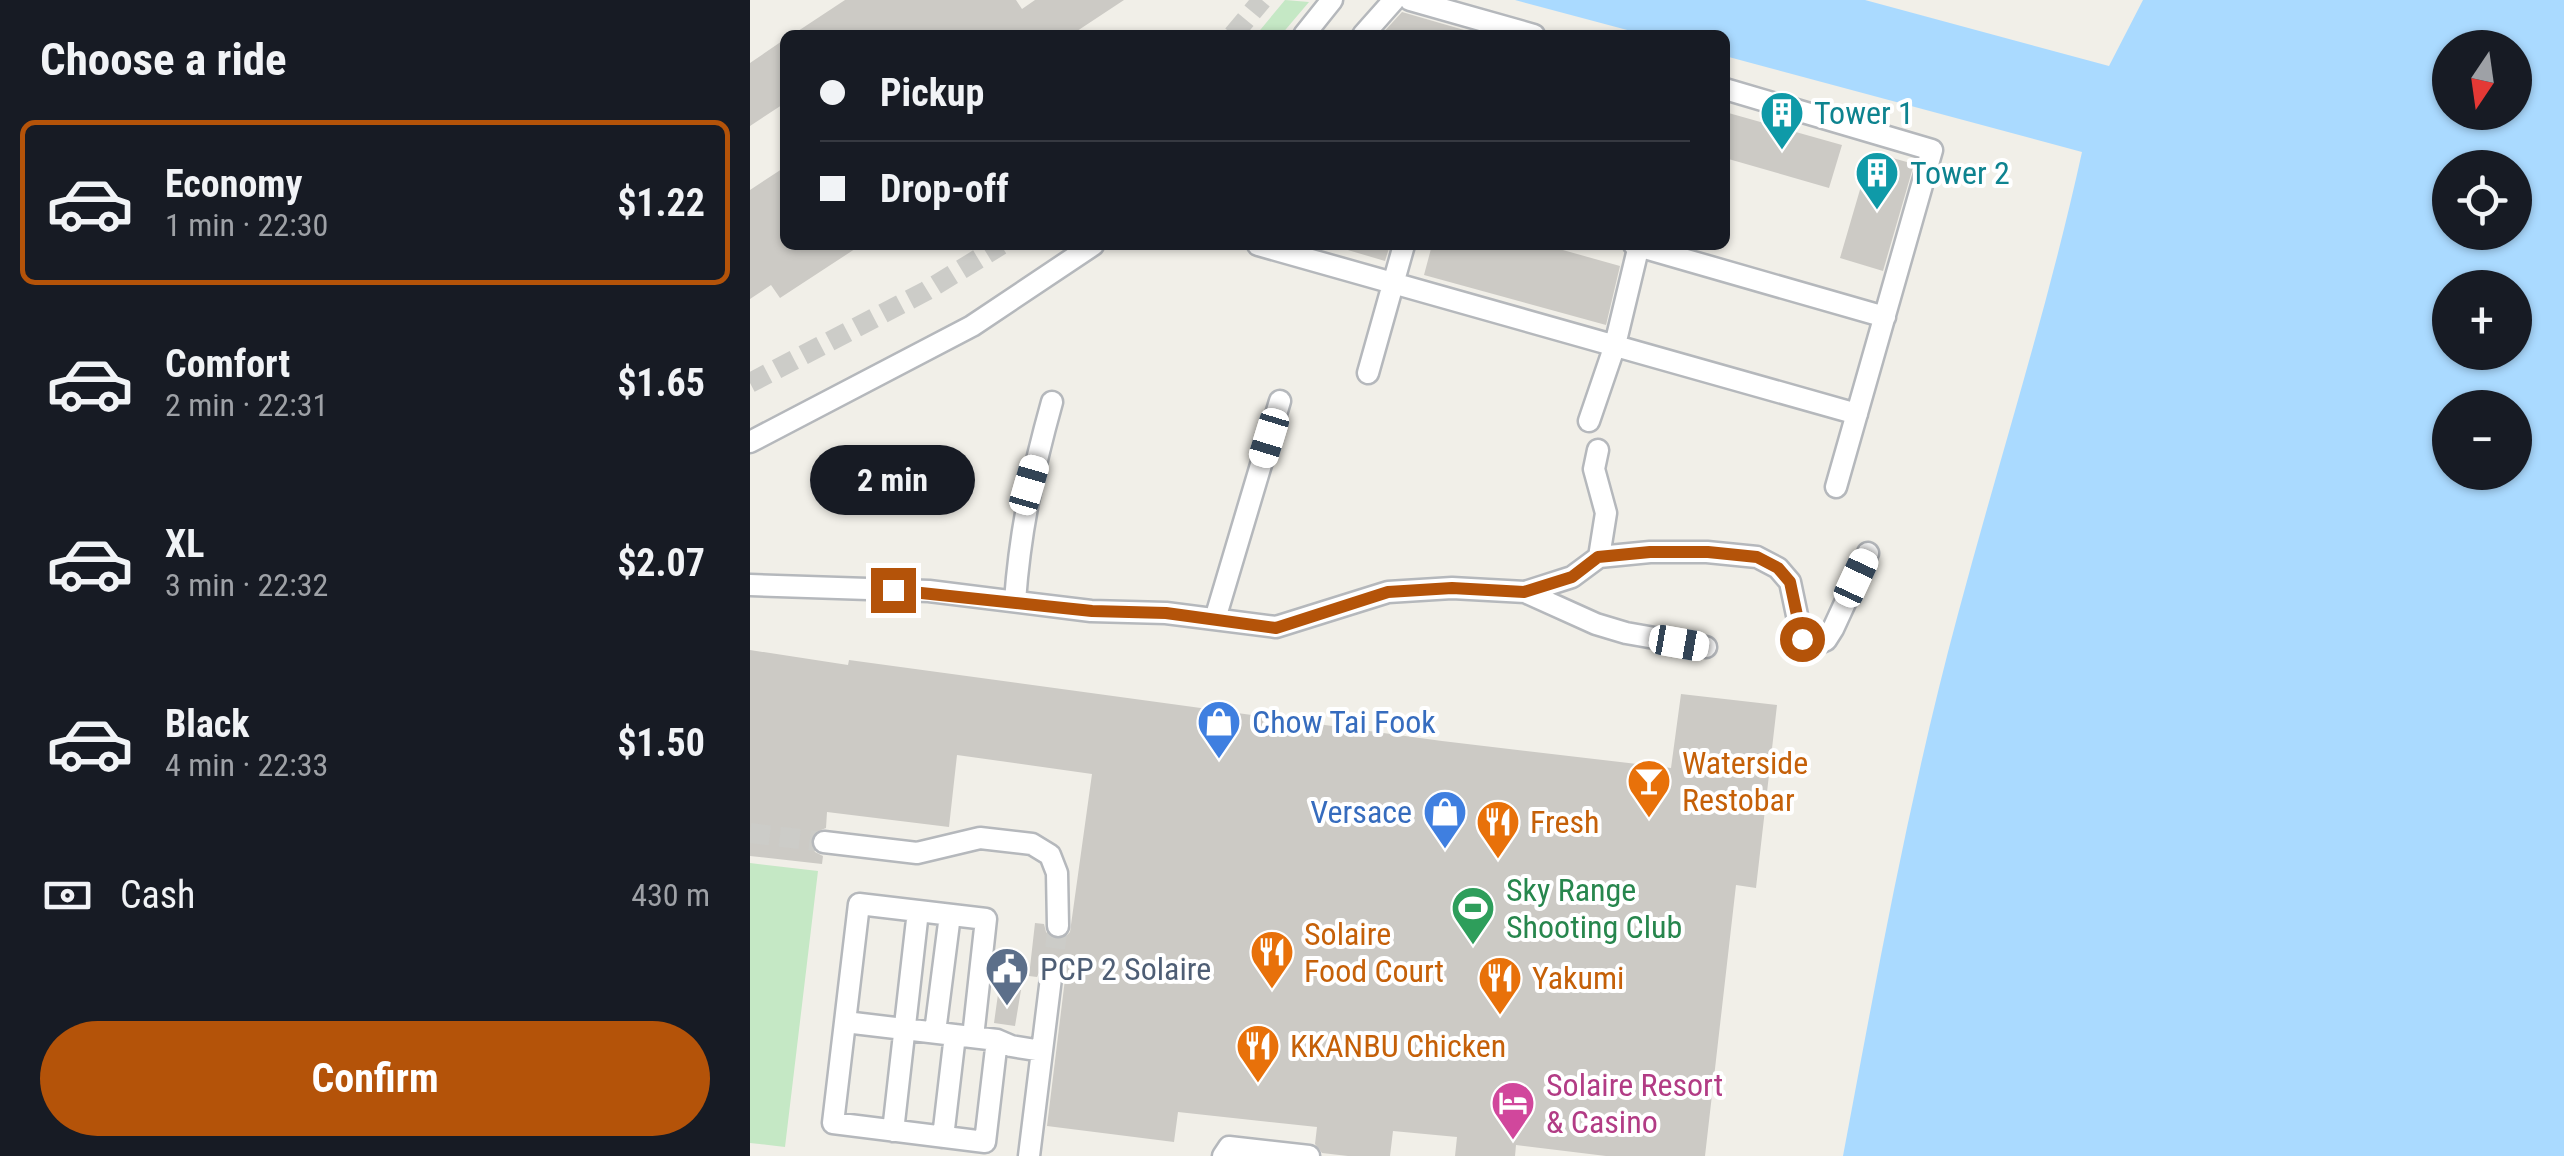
<!DOCTYPE html>
<html lang="en">
<head>
<meta charset="utf-8">
<style>
  body { margin:0; font-family:"Roboto Condensed",sans-serif; background:#242831; color:#f1f3f6; height:100vh; display:flex; flex-direction:column; font-size:38px; white-space:nowrap }
  * { box-sizing:border-box; margin:0 }
  p { font-size:32px; color:#9ea1a6 }
  .icon { flex:none; width:55px; height:55px; fill:none; stroke:currentColor; stroke-width:2; stroke-linecap:round; stroke-linejoin:round }
  .map { position:relative; flex:1; overflow:hidden }
  .drawer { display:flex; flex-direction:column; background:#171b24; width:750px }
  .drawer>* { flex:none }
  .banner { position:absolute; left:30px; top:30px; width:950px; height:220px; border-radius:15px; box-shadow:0 2px 8px #0004; display:grid; align-content:center; height:220px; padding:0 40px; background:#171b24 }
  .needle { width:65px; rotate:193deg }
  .tools { position:absolute; left:1682px; top:30px; display:grid; gap:20px }
  .tools a { display:grid; place-items:center; width:100px; height:100px; border-radius:50%; background:#171b24; box-shadow:0 2px 8px #0004; font-size:50px }
  .end { position:absolute; width:45px; height:45px; margin:-22px; border:12px solid #b45309; background:#fff; box-shadow:0 0 0 5px #fff }
  .from { border-radius:50% }
  .bubble { position:absolute; height:70px; border-radius:35px; background:#171b24; box-shadow:0 2px 8px #0004; font-size:32px; font-weight:700; line-height:70px; text-align:center }
  .car { position:absolute; width:30px; height:60px; margin:-30px -15px; border-radius:12px; box-shadow:0 0 8px 2px #0007; background:linear-gradient(#fff 24%,#345 0 40%,#fff 0 76%,#345 0 86%,#fff 0) }
  .banner b { display:flex; align-items:center; gap:35px; height:95px; font-size:38px }
  .banner b+b { border-top:2px solid #363941 }
  .banner i { width:25px; height:25px; background:#f1f3f6 }
  ul { padding:0; list-style:none }
  li { display:flex; align-items:center; gap:30px; height:165px; margin:0 20px 15px; padding:0 20px; border:5px solid transparent; border-radius:15px }
  li div { flex:1 }
  li b { display:block; font-size:38px }
  li em { font-style:normal; font-weight:700 }
  li.selected { border-color:#b45309 }
  li>.icon { width:90px; height:90px; stroke-width:1.5 }
  h2 { padding:0 40px; font-size:45px; line-height:120px }
  .pay { display:flex; align-items:center; gap:25px; height:110px; padding:0 40px; font-size:38px }
  .pay p { margin-inline-start:auto }
  .cta { display:flex; gap:20px; margin-top:auto; padding:20px 40px }
  .cta a { flex:1; height:115px; border-radius:60px; background:#b45309; color:#fff; font-size:40px; font-weight:700; line-height:115px; text-align:center }
  main { display:flex; flex:1; min-height:0 }
  .map>svg:first-child { display:block }
  .green { fill:#c5e8c5 }
  .water { fill:#aadaff; fill-rule:evenodd }
  .building { fill:#cccac5 }
  .lines { fill:none; stroke-linecap:round; stroke-linejoin:round }
  .minor-tunnel { stroke:#ccccc8; stroke-width:20; stroke-dasharray:20 10; stroke-linecap:butt }
  .minor-casing { stroke:#b5b8bc; stroke-width:25 }
  .minor { stroke:#fff; stroke-width:20 }
  .route { stroke:#b45309; stroke-width:12 }
  .labels { text-anchor:middle; stroke-width:8; stroke-linejoin:round; paint-order:stroke }
  .culture-label { font-size:32px; fill:#0d838f; stroke:#fff; text-anchor:start }
  .shop-label { font-size:32px; fill:#366cbe; stroke:#fff; text-anchor:start }
  .food-label { font-size:32px; fill:#c56008; stroke:#fff; text-anchor:start }
  .leisure-label { font-size:32px; fill:#27864d; stroke:#fff; text-anchor:start }
  .service-label { font-size:32px; fill:#4e5e75; stroke:#fff; text-anchor:start }
  .hotel-label { font-size:32px; fill:#b23c85; stroke:#fff; text-anchor:start }
</style>
</head>
<body>
<main>
<section class="drawer">
<h2>Choose a ride</h2>
<ul>
<li class="selected"><svg class="icon" aria-label="car" viewBox="0 0 24 24"><path d="M5 17H2v-5l4-1 3-4h7l3 4 3 1v5h-3M9 17h6M6 11h13"/><circle cx="7" cy="17" r="2"/><circle cx="17" cy="17" r="2"/></svg><div><b>Economy</b><p>1 min · 22:30</p></div><em>$1.22</em></li>
<li><svg class="icon" aria-label="car" viewBox="0 0 24 24"><path d="M5 17H2v-5l4-1 3-4h7l3 4 3 1v5h-3M9 17h6M6 11h13"/><circle cx="7" cy="17" r="2"/><circle cx="17" cy="17" r="2"/></svg><div><b>Comfort</b><p>2 min · 22:31</p></div><em>$1.65</em></li>
<li><svg class="icon" aria-label="car" viewBox="0 0 24 24"><path d="M5 17H2v-5l4-1 3-4h7l3 4 3 1v5h-3M9 17h6M6 11h13"/><circle cx="7" cy="17" r="2"/><circle cx="17" cy="17" r="2"/></svg><div><b>XL</b><p>3 min · 22:32</p></div><em>$2.07</em></li>
<li><svg class="icon" aria-label="car" viewBox="0 0 24 24"><path d="M5 17H2v-5l4-1 3-4h7l3 4 3 1v5h-3M9 17h6M6 11h13"/><circle cx="7" cy="17" r="2"/><circle cx="17" cy="17" r="2"/></svg><div><b>Black</b><p>4 min · 22:33</p></div><em>$1.50</em></li>
</ul>
<div class="pay"><svg class="icon" aria-label="cash" viewBox="0 0 24 24"><path d="M3 7h18v10H3z"/><circle cx="12" cy="12" r="2"/></svg>Cash<p>430 m</p></div>
<div class="cta"><a>Confirm</a></div>
</section>
<div class="map">
<svg width="1814" height="1156" viewBox="0 0 1814 1156">
  <rect width="100%" height="100%" fill="#f1efe8"/>
  <!-- green -->
  <path class="green" d="M535,0L559,2L531,35H506Z
    M0,863L68,871L35,1147L0,1143Z"/>
  <!-- water -->
  <path class="water" d="M765,0H1115L1359,66L1393,0H1814V1156H1093C1127,975 1160,792 1208,614C1249,460 1298,308 1332,152L975,56V35H896ZM1700,48H1765V112H1700ZM1700,168H1765V232H1700ZM1700,288H1765V352H1700ZM1700,408H1765V472H1700Z"/>
  <!-- building -->
  <path class="building" d="M95,0H266L272,9L285,0H374L321,35H42Z
    M652,12L721,32L720,35H631Z
    M35,39V103L0,126V63Z
    M975,112L1092,145L1079,188L975,158Z
    M1121,152L1164,164L1133,271L1090,258Z
    M35,167V245H111L30,298L21,285L0,299V190Z
    M591,245H640L635,261L591,248Z
    M682,245H795L870,266L856,325L674,275Z
    M0,650L98,665L99,660L692,741L921,768L931,694L1027,705L1006,888L986,885L955,1156H856L766,1145L765,1156H705L707,1137L643,1131L640,1156H598L572,1153L565,1144L567,1127L428,1112L424,1142L297,1126L315,979L310,968L302,964L291,969L287,977L279,976L285,923L294,924L296,932L302,938H314L320,932L342,774L207,755L199,827L77,812L76,828L64,833L60,841L65,852L73,856L72,864L0,856Z
    M249,987L271,990L265,1026L244,1023Z"/>
  <g class="lines">
    <!-- minor-tunnel -->
    <path class="minor-tunnel" d="M483,35L512,0
      M0,383L176,291L251,245
      M0,833L74,842
      M301,978L308,926"/>
    <defs>
      <path id="minor" d="M660,0L784,35
        M554,35L582,0
        M613,35L644,0
        M975,89L1182,150L1086,487
        M508,245L1107,414
        M884,245L1135,317
        M618,373L654,245
        M839,421L865,345L889,245
        M0,442L222,326L343,245
        M848,450L844,469L856,513L849,557
        M0,585L179,591L341,611L416,613L526,627L638,592L702,588L775,592L822,577L849,557L900,552H957L1007,557L1028,568L1040,582L1052,639L1067,644L1076,640L1083,629L1118,553
        M775,592L846,624L876,633L956,647
        M265,601C270,531 283,470 302,402
        M465,619L530,401
        M74,842L167,853L230,838L282,844L300,855L307,873L308,926
        M95,1022L247,1040L261,1046L292,1051
        M185,1032L200,915
        M223,1037L236,919L109,904L83,1123L235,1142L247,1040
        M143,1131L168,911
        M193,1137L205,1035
        M279,1156L301,978
        M473,1156L479,1147L559,1156"/>
    </defs>
    <!-- minor casing -->
    <use href="#minor" class="minor-casing"/>
    <!-- minor -->
    <use href="#minor" class="minor"/>
  </g>
  <g class="lines">
    <!-- route -->
    <path class="route" d="M143,590L342,611L416,613L526,628L638,592L702,588L774,592L822,577L848,557L900,552H958L1007,557L1028,568L1040,582L1052,639"/>
  </g>
  <!-- icons -->
  <defs>
    <symbol id="building-pin" viewBox="-11 -11 22 30"><path d="M0 17L-7.5 6A9.5 9.5 0 1 1 7.5 6Z" fill="#0f9aa8" stroke="#fff"/><path d="M-4-6H4V6H1V3H-1V6H-4ZM-2.5-4.3h1.7v1.8h-1.7ZM.8-4.3h1.7v1.8H.8ZM-2.5-1h1.7V.8h-1.7ZM.8-1h1.7V.8H.8Z" fill="#fff"/></symbol>
    <symbol id="shop-pin" viewBox="-11 -11 22 30"><path d="M0 17L-7.5 6A9.5 9.5 0 1 1 7.5 6Z" fill="#3f7fe0" stroke="#fff"/><path d="M-5-2.5h2.3a2.7 3.5 0 0 1 5.4 0H5L5.5 6h-11ZM-1.5-2.5h3a1.5 2.3 0 0 0-3 0Z" fill="#fff"/></symbol>
    <symbol id="bar-pin" viewBox="-11 -11 22 30"><path d="M0 17L-7.5 6A9.5 9.5 0 1 1 7.5 6Z" fill="#e8710a" stroke="#fff"/><path d="M-6-5H6L.8 .8V4.5H3.5V6h-7V4.5H-.8V.8Z" fill="#fff"/></symbol>
    <symbol id="restaurant-pin" viewBox="-11 -11 22 30"><path d="M0 17L-7.5 6A9.5 9.5 0 1 1 7.5 6Z" fill="#e8710a" stroke="#fff"/><path d="M-5-6h1v4h1v-4h1v4h1v-4h1v5L-1.5 .5V6h-2V.5L-5-1ZM5-6V6H3V1.5H1.5Q1.5-4 5-6Z" fill="#fff"/></symbol>
    <symbol id="stadium-pin" viewBox="-11 -11 22 30"><path d="M0 17L-7.5 6A9.5 9.5 0 1 1 7.5 6Z" fill="#2e9e5b" stroke="#fff"/><path d="M0-5a6.5 5 0 1 0 0 10a6.5 5 0 1 0 0-10ZM-3.5-1.8h7v3.6h-7Z" fill="#fff"/></symbol>
    <symbol id="civic-pin" viewBox="-11 -11 22 30"><path d="M0 17L-7.5 6A9.5 9.5 0 1 1 7.5 6Z" fill="#5c6f8a" stroke="#fff"/><path d="M-.6-6.5H3V-4.5H.6V-3L4-1V1h2V6H-6V1h2V-1L-.6-3ZM-1.2 2.5V6h2.4V2.5Z" fill="#fff"/></symbol>
    <symbol id="hotel-pin" viewBox="-11 -11 22 30"><path d="M0 17L-7.5 6A9.5 9.5 0 1 1 7.5 6Z" fill="#d1479c" stroke="#fff"/><path d="M-6-4.5h1.5V1H6V5H4.5V3h-9V5H-6ZM-4 0a1.8 1.8 0 1 1 3.6 0ZM.5 0V-2.5h3Q6-2.5 6 0Z" fill="#fff"/></symbol>
  </defs>
  <g fill-rule="evenodd">
    <use href="#building-pin" x="1007" y="88" width="50" height="68"/>
    <use href="#building-pin" x="1102" y="148" width="50" height="68"/>
    <use href="#shop-pin" x="444" y="697" width="50" height="68"/>
    <use href="#bar-pin" x="874" y="756" width="50" height="68"/>
    <use href="#shop-pin" x="670" y="787" width="50" height="68"/>
    <use href="#restaurant-pin" x="723" y="797" width="50" height="68"/>
    <use href="#stadium-pin" x="698" y="883" width="50" height="68"/>
    <use href="#restaurant-pin" x="497" y="927" width="50" height="68"/>
    <use href="#civic-pin" x="232" y="944" width="50" height="68"/>
    <use href="#restaurant-pin" x="725" y="953" width="50" height="68"/>
    <use href="#restaurant-pin" x="483" y="1021" width="50" height="68"/>
    <use href="#hotel-pin" x="738" y="1078" width="50" height="68"/>
  </g>
  <g class="labels">
    <!-- culture labels -->
    <g class="culture-label">
      <text x="1064" y="124">Tower 1</text>
      <text x="1160" y="184">Tower 2</text>
    </g>
    <!-- shop labels -->
    <g class="shop-label">
      <text x="502" y="733">Chow Tai Fook</text>
      <text x="662" y="823" text-anchor="end">Versace</text>
    </g>
    <!-- food labels -->
    <g class="food-label">
      <text x="932" y="774">Waterside<tspan x="932" dy="37">Restobar</tspan></text>
      <text x="780" y="833">Fresh</text>
      <text x="554" y="945">Solaire<tspan x="554" dy="37">Food Court</tspan></text>
      <text x="782" y="989">Yakumi</text>
      <text x="540" y="1057">KKANBU Chicken</text>
    </g>
    <!-- leisure labels -->
    <g class="leisure-label">
      <text x="756" y="901">Sky Range<tspan x="756" dy="37">Shooting Club</tspan></text>
    </g>
    <!-- service labels -->
    <g class="service-label">
      <text x="290" y="980">PCP 2 Solaire</text>
    </g>
    <!-- hotel labels -->
    <g class="hotel-label">
      <text x="796" y="1096">Solaire Resort<tspan x="796" dy="37">&amp; Casino</tspan></text>
    </g>
  </g>
</svg>
<div class="tools">
<a><svg class="needle" viewBox="-14 -14 28 28"><path d="M0-13l5 13h-10z" fill="#e53935"/><path d="M0 13l5-13h-10z" fill="#9ea1a6"/></svg></a>
<a><svg class="icon" aria-label="locate" viewBox="0 0 24 24"><circle cx="12" cy="12" r="6"/><path d="M12 2v4M12 18v4M2 12h4M18 12h4"/></svg></a>
<a>+</a>
<a>−</a>
</div>
<i class="end from" style="left:1052px;top:639px"></i>
<i class="end" style="left:143px;top:590px"></i>
<div class="bubble" style="left:60px;top:445px;width:165px">2 min</div>
<i class="car" style="left:519px;top:438px;rotate:197deg"></i>
<i class="car" style="left:279px;top:485px;rotate:16deg"></i>
<i class="car" style="left:1106px;top:578px;rotate:25deg"></i>
<i class="car" style="left:929px;top:643px;rotate:100deg"></i>
<div class="banner">
<b><i class="from"></i>Pickup</b>
<b><i></i>Drop-off</b>
</div>
</div>
</main>
</body>
</html>
